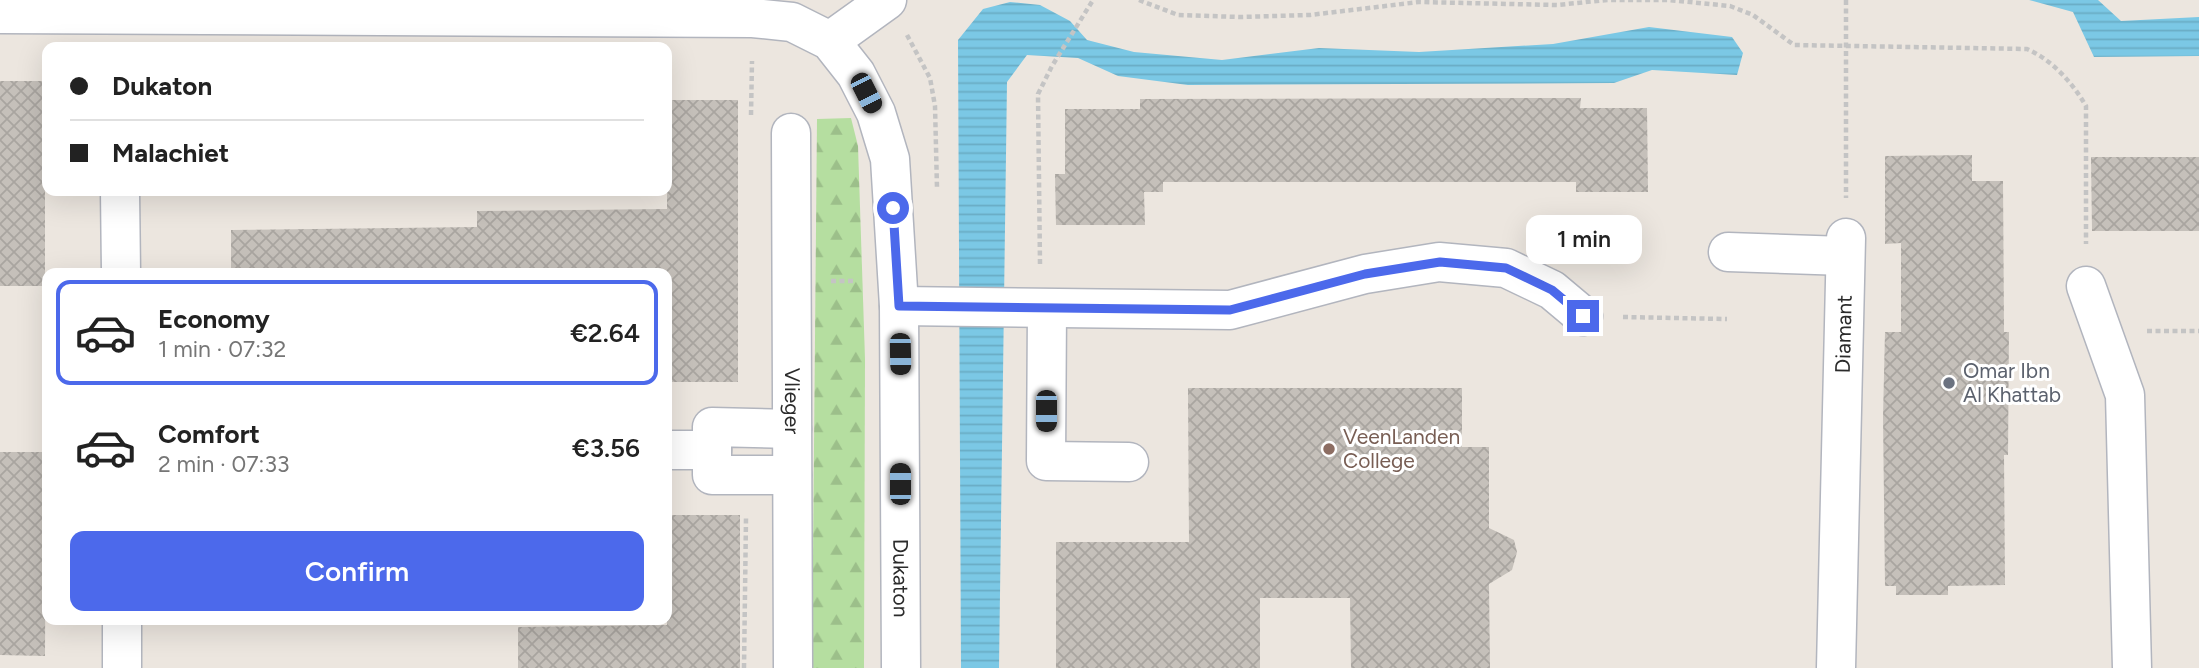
<!DOCTYPE html>
<html lang="en">
<head>
<meta charset="utf-8">
<style>
  body { margin:0; font-family:Figtree,sans-serif; background:#f2f2f2; color:#222; height:100vh; display:flex; flex-direction:column; font-size:26px; white-space:nowrap }
  * { box-sizing:border-box; margin:0 }
  p { font-size:23px; color:#767676 }
  .icon { flex:none; width:38px; height:38px; fill:none; stroke:currentColor; stroke-width:2; stroke-linecap:round; stroke-linejoin:round }
  .map { position:relative; flex:1; overflow:hidden }
  .panel { position:absolute; left:42px; top:268px; width:630px; height:357px; display:flex; flex-direction:column; background:#fff; border-radius:14px; box-shadow:0 7px 28px #0002 }
  .panel>* { flex:none }
  .hud { position:absolute; left:42px; top:42px; width:630px; height:154px; border-radius:14px; box-shadow:0 7px 28px #0002; display:grid; align-content:center; height:154px; padding:0 28px; background:#fff }
  .end { position:absolute; width:32px; height:32px; margin:-16px; border:9px solid #4c69eb; background:#fff; box-shadow:0 0 0 4px #fff }
  .from { border-radius:50% }
  .bubble { position:absolute; height:49px; border-radius:14px; background:#fff; box-shadow:0 7px 28px #0002; font-size:23px; font-weight:600; line-height:49px; text-align:center }
  .car { position:absolute; width:21px; height:42px; margin:-21px -10px; border-radius:9px; box-shadow:0 0 5px 2px #0007; background:linear-gradient(#222 24%,#8ab4d8 0 40%,#222 0 76%,#8ab4d8 0 86%,#222 0) }
  .hud b { display:flex; align-items:center; gap:24px; height:66px; font-size:26px }
  .hud b+b { border-top:2px solid #e0e0e0 }
  .hud i { width:18px; height:18px; background:#222 }
  ul { padding:12px 0 0; list-style:none }
  li { display:flex; align-items:center; gap:21px; height:105px; margin:0 14px 10px; padding:0 14px; border:4px solid transparent; border-radius:14px }
  li div { flex:1 }
  li b { display:block; font-size:26px }
  li em { font-style:normal; font-weight:600 }
  li.current { border-color:#4c69eb }
  li>.icon { width:63px; height:63px; stroke-width:1.5 }
  .primary-button { display:flex; gap:14px; margin-top:auto; padding:14px 28px }
  .primary-button a { flex:1; height:80px; border-radius:14px; background:#4c69eb; color:#fff; font-size:28px; font-weight:600; line-height:80px; text-align:center }
  .map>svg:first-child { display:block }
  .forest { fill:url(#forest-firs) }
  .water { fill:url(#water-rules) }
  .building { fill:url(#building-cross-hatch) }
  .lines { fill:none; stroke-linecap:round; stroke-linejoin:round }
  .minor-casing { stroke:#b2b5be; stroke-width:41 }
  .path { stroke:#c4c4c4; stroke-width:4.5; stroke-dasharray:5 3.5; stroke-linecap:butt }
  .minor { stroke:#fff; stroke-width:38 }
  .route { stroke:#4c69eb; stroke-width:9 }
  .worship-dot { fill:#6b7280; stroke:#fff; stroke-width:2.5 }
  .education-dot { fill:#8d6e63; stroke:#fff; stroke-width:2.5 }
  .labels { text-anchor:middle; stroke-width:6; stroke-linejoin:round; paint-order:stroke }
  .street-label { font-size:21px; fill:#2b2b2b; stroke:#fff }
  .worship-label { font-size:21px; fill:#5b616d; stroke:#fff; text-anchor:start }
  .education-label { font-size:21px; fill:#785e54; stroke:#fff; text-anchor:start }
</style>
</head>
<body>
<div class="map">
<svg width="2199" height="668" viewBox="0 0 2199 668">
  <defs>
    <pattern id="forest-firs" width="22" height="20" patternUnits="userSpaceOnUse" patternTransform="scale(1.75)"><rect width="22" height="20" fill="#b5dea0"/><path d="M5 1l3.5 6h-7zM16 11l3.5 6h-7z" fill="#9cbf8a"/></pattern>
    <pattern id="water-rules" width="6" height="5" patternUnits="userSpaceOnUse" patternTransform="scale(1.75)"><rect width="6" height="5" fill="#7bc8e5"/><path d="M0 2.5h6" fill="none" stroke="#6aacc5"/></pattern>
    <pattern id="building-cross-hatch" width="8" height="8" patternUnits="userSpaceOnUse" patternTransform="scale(1.75)"><rect width="8" height="8" fill="#c5c0ba"/><path d="M0 0l8 8M0 8l8-8" fill="none" stroke="#a9a5a0"/></pattern>
  </defs>
  <rect width="100%" height="100%" fill="#ece6df"/>
  <!-- forest -->
  <path class="forest" d="M851,118L858,146L865,359L864,668H812L817,119Z"/>
  <!-- water -->
  <path class="water" d="M2029,0H2098L2121,21L2199,17V56L2094,57L2073,12Z
    M1010,2L1040,5L1070,21L1087,40L1134,52L1222,60L1319,48L1419,52L1553,44L1649,27L1732,37L1743,53L1737,75L1652,70L1614,83L1188,85L1118,76L1078,58L1027,55L1007,82L999,668H961L958,40L983,9Z"/>
  <!-- building -->
  <path class="building" d="M0,81H45V286H0Z
    M1525,98H1581L1580,108H1647L1648,192H1576V182H1163V192H1144L1145,225H1056L1055,174H1065V109H1140V99Z
    M667,100H738V382H667V272L231,273V230L477,227V211L667,209Z
    M1972,155V181H2003L2004,332H2009L2008,455H2004L2005,585L1948,586V595H1896V586H1885L1883,417L1885,332H1901V243L1885,244V156Z
    M2091,157H2199V231H2092Z
    M1188,388H1462V447H1489V528L1514,540L1517,552L1512,570L1489,584L1490,668H1351L1350,598H1260V668H1056V542H1189Z
    M0,452H46L45,656L0,655Z
    M667,515H740V668H518V627L667,625Z"/>
  <g class="lines">
    <defs>
      <g id="minor">
        <path id="s1" d="M0,14L753,18L792,22L830,41L856,74L876,113L890,159L899,306L901,668"/>
        <path d="M830,41L887,0"/>
        <path id="s2" d="M791,133L793,668"/>
        <path d="M120,191L121,273"/>
        <path d="M1728,252L1845,256"/>
        <path d="M2086,286L2125,395L2132,668"/>
        <path d="M899,306L1230,310L1365,274L1439,262L1506,268L1552,290L1583,316"/>
        <path d="M1047,309L1046,461L1129,462"/>
        <path d="M792,429L712,427V475H792"/>
        <path d="M667,450H712"/>
        <path d="M122,668V620"/>
        <path id="s3" d="M1836,668L1846,238"/>
      </g>
    </defs>
    <!-- minor casing -->
    <use href="#minor" class="minor-casing"/>
    <!-- path -->
    <path class="path" d="M1139,0L1178,15L1240,17L1310,15L1419,2L1557,5L1607,0H1669L1730,6L1753,15L1794,45L2027,49C2052,60 2072,82 2086,106V244
      M1846,0V198
      M907,35L930,78L935,106L937,188
      M751,115L752,61
      M1040,264L1038,94L1052,66L1093,0
      M831,281H854
      M1623,317L1727,319
      M2147,331H2199
      M744,668L746,518"/>
    <!-- minor -->
    <use href="#minor" class="minor"/>
  </g>
  <g class="lines">
    <!-- route -->
    <path class="route" d="M893,208L899,306L1230,310L1365,274L1440,262L1506,268L1552,290L1583,316"/>
  </g>
  <!-- markers -->
  <circle class="worship-dot" cx="1949" cy="383" r="7"/>
  <circle class="education-dot" cx="1329" cy="449" r="7"/>
  <g class="labels">
    <!-- street labels -->
    <g class="street-label">
      <text dy="7" stroke="none"><textPath href="#s3" startOffset="334">Diamant</textPath></text>
      <text dy="7" stroke="none"><textPath href="#s2" startOffset="268">Vlieger</textPath></text>
      <text dy="7" stroke="none"><textPath href="#s1" startOffset="1388">Dukaton</textPath></text>
    </g>
    <!-- worship labels -->
    <g class="worship-label">
      <text x="1963" y="378">Omar Ibn<tspan x="1963" dy="24">Al Khattab</tspan></text>
    </g>
    <!-- education labels -->
    <g class="education-label">
      <text x="1343" y="444">VeenLanden<tspan x="1343" dy="24">College</tspan></text>
    </g>
  </g>
</svg>
<i class="end from" style="left:893px;top:208px"></i>
<i class="end" style="left:1583px;top:316px"></i>
<div class="bubble" style="left:1526px;top:215px;width:116px">1 min</div>
<i class="car" style="left:866px;top:93px;rotate:153deg"></i>
<i class="car" style="left:900px;top:354px;rotate:179deg"></i>
<i class="car" style="left:1046px;top:411px;rotate:180deg"></i>
<i class="car" style="left:900px;top:484px;rotate:0deg"></i>
<div class="hud">
<b><i class="from"></i>Dukaton</b>
<b><i></i>Malachiet</b>
</div>
<section class="panel">
<ul>
<li class="current"><svg class="icon" aria-label="car" viewBox="0 0 24 24"><path d="M5 17H2v-5l4-1 3-4h7l3 4 3 1v5h-3M9 17h6M6 11h13"/><circle cx="7" cy="17" r="2"/><circle cx="17" cy="17" r="2"/></svg><div><b>Economy</b><p>1 min · 07:32</p></div><em>€2.64</em></li>
<li><svg class="icon" aria-label="car" viewBox="0 0 24 24"><path d="M5 17H2v-5l4-1 3-4h7l3 4 3 1v5h-3M9 17h6M6 11h13"/><circle cx="7" cy="17" r="2"/><circle cx="17" cy="17" r="2"/></svg><div><b>Comfort</b><p>2 min · 07:33</p></div><em>€3.56</em></li>
</ul>
<div class="primary-button"><a>Confirm</a></div>
</section>
</div>
</body>
</html>
